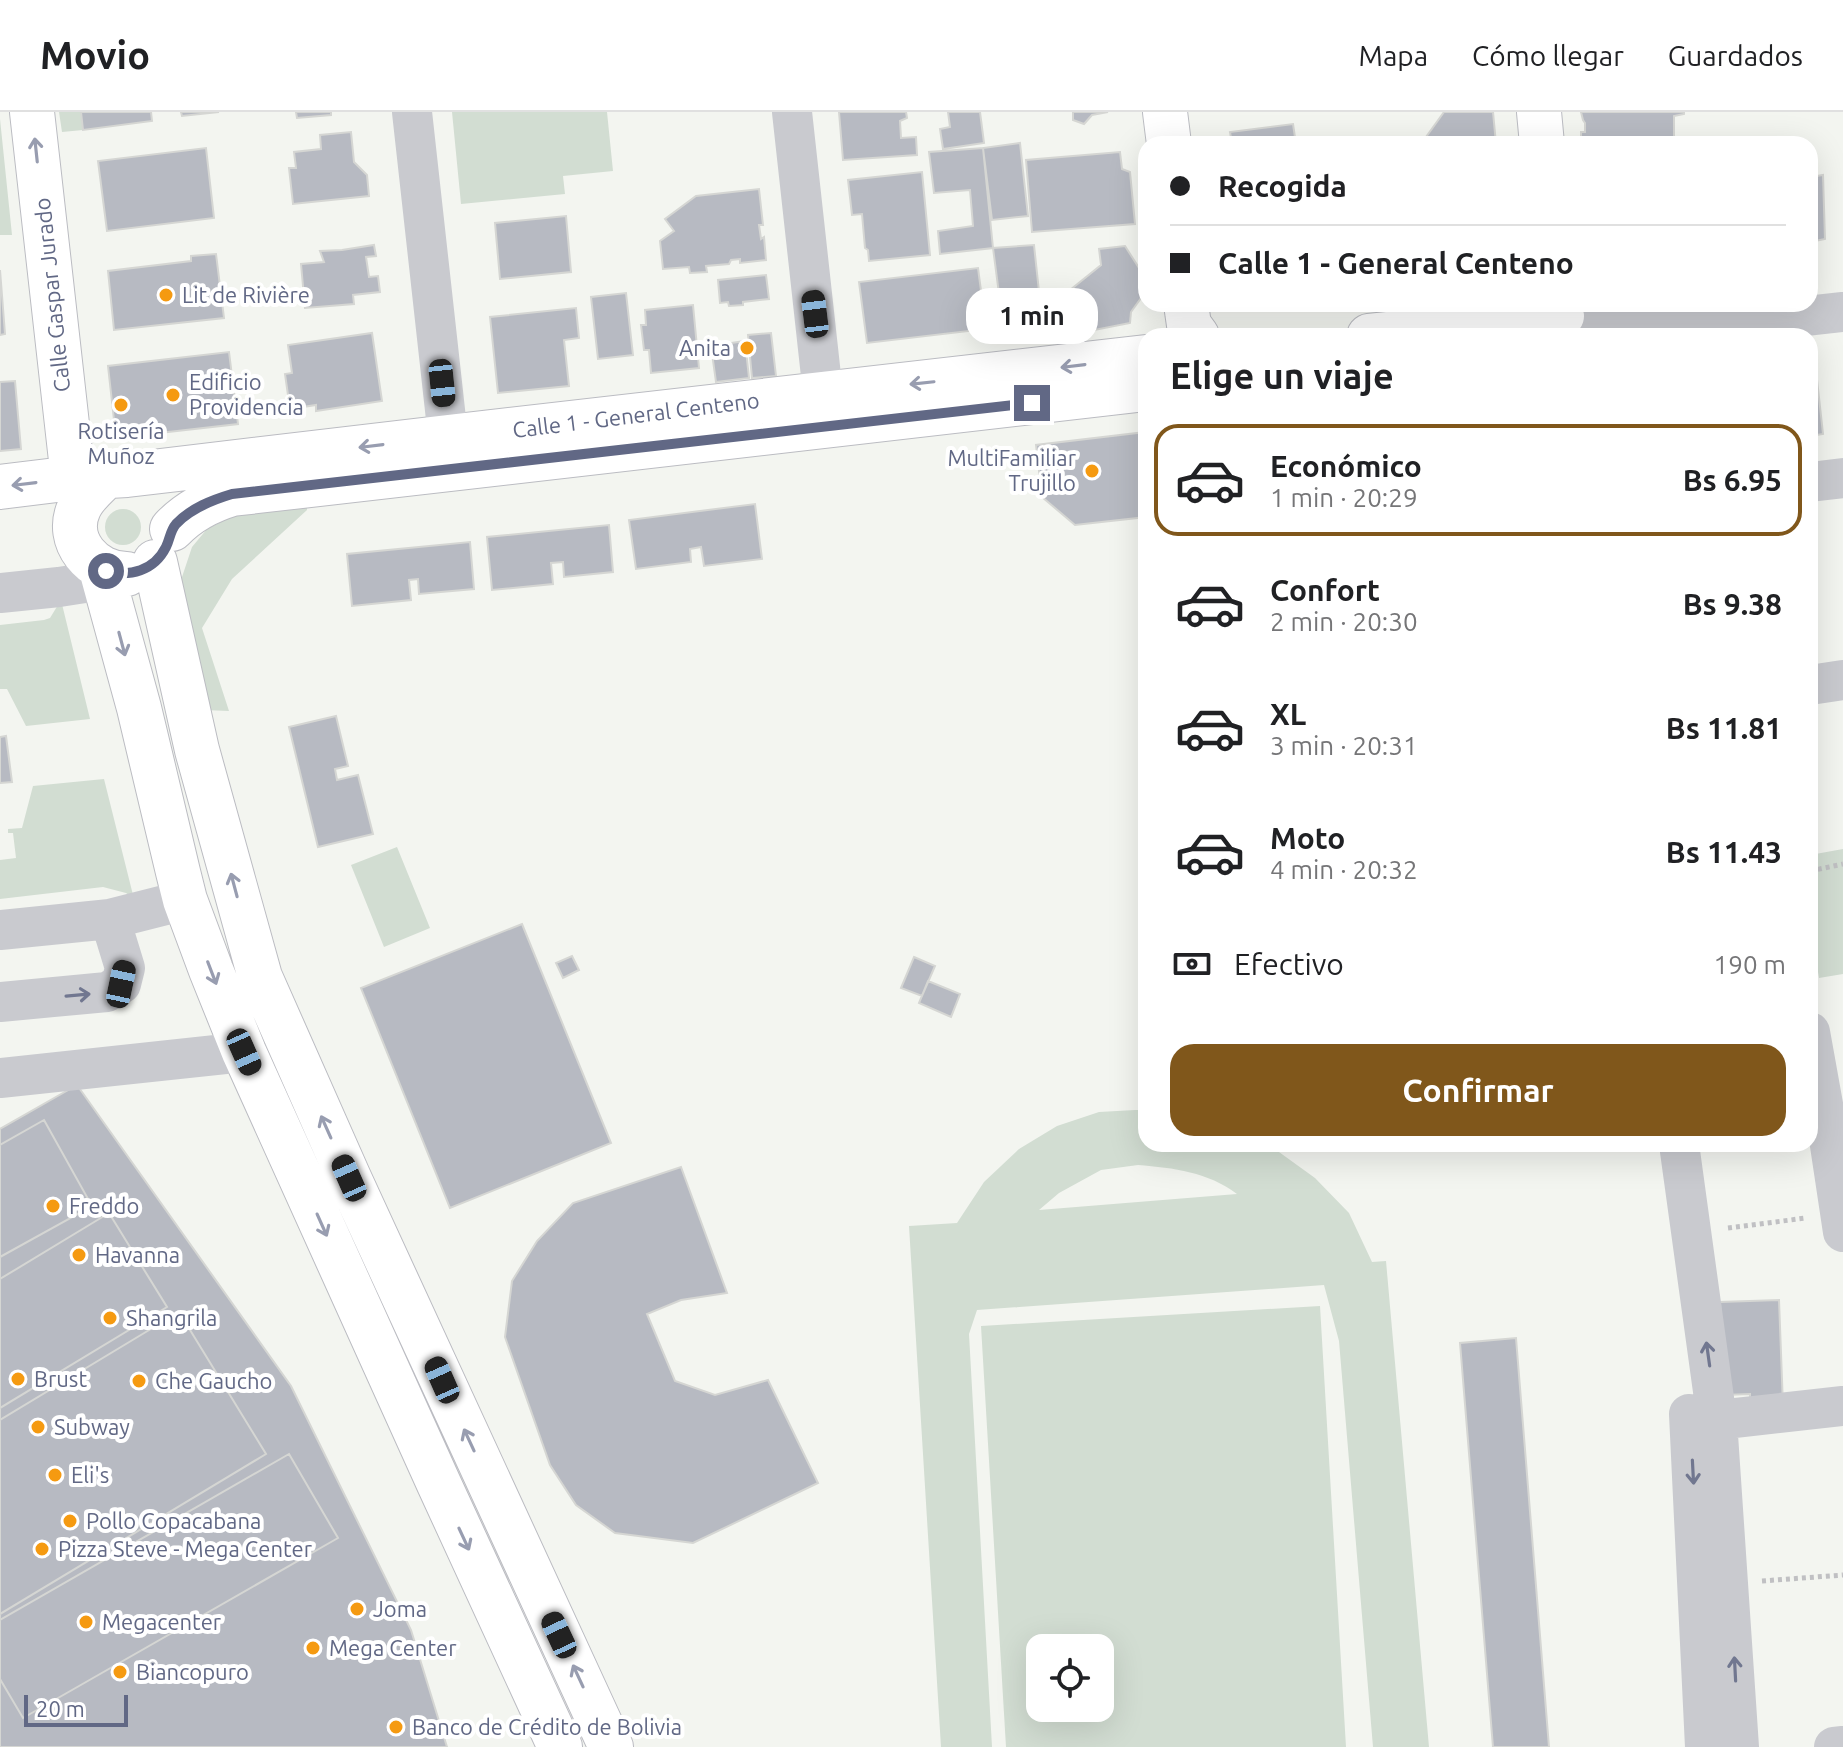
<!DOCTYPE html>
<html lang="es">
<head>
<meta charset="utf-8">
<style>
  body { margin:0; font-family:Ubuntu,sans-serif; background:#f2f2f2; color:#202124; height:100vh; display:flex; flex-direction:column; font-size:30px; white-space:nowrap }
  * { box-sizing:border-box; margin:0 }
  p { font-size:26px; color:#757577 }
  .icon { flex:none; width:44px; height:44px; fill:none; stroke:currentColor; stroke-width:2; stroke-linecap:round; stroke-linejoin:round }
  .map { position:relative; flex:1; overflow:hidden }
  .sheet { position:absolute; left:1138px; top:216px; width:680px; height:824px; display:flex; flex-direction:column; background:#fff; border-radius:24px; box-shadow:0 8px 32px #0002 }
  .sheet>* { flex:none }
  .top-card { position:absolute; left:1138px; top:24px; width:680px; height:176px; border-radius:24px; box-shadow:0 8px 32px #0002; display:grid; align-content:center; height:176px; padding:0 32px; background:#fff }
  .buttons { position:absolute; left:1026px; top:1522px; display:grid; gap:16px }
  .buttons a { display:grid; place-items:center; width:88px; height:88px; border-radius:16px; background:#fff; box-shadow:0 8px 32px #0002; font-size:40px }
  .scale { position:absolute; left:24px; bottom:20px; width:104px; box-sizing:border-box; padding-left:8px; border:4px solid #616885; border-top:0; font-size:22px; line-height:28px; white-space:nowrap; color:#616885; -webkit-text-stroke:6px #fff; paint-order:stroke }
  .end { position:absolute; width:36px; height:36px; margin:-18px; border:10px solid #616885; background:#fff; box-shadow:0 0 0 4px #fff }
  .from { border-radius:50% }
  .bubble { position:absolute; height:56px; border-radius:24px; background:#fff; box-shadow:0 8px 32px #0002; font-size:26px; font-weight:700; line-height:56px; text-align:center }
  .car { position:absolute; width:24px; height:48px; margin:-24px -12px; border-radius:10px; box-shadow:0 0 6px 2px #0007; background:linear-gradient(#222 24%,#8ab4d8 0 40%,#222 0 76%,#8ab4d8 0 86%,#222 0) }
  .top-card b { display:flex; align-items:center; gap:28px; height:76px; font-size:30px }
  .top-card b+b { border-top:2px solid #e0e0e0 }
  .top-card i { width:20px; height:20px; background:#202124 }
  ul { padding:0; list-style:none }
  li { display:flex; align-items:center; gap:24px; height:112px; margin:0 16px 12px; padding:0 16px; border:4px solid transparent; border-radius:24px }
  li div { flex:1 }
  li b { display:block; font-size:30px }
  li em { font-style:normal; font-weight:700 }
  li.active { border-color:#80571b }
  li>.icon { width:72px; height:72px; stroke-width:1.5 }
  h2 { padding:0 32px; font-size:36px; line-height:96px }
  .pay { display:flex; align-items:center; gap:20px; height:88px; padding:0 32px; font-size:30px }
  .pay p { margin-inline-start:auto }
  .cta { display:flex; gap:16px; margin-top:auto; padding:16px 32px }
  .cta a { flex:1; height:92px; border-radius:24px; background:#80571b; color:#fff; font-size:32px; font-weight:700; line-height:92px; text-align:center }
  header { display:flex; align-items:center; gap:48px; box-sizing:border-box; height:112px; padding:0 40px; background:#fff; border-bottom:2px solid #e0e0e0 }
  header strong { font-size:38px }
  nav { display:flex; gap:44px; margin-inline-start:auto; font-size:28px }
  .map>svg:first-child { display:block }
  .green { fill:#d2ddd2; fill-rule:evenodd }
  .building { fill:#b7bac2; stroke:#d5d6d3; stroke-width:2 }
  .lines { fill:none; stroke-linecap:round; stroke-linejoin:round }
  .major-casing { stroke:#bbbcc2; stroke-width:46 }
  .path { stroke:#c0c0c3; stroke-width:5; stroke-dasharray:4 4; stroke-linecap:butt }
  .minor { stroke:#c9cacf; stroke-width:40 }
  .major { stroke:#fff; stroke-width:44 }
  .oneway { stroke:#989db0 }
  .oneway2 { stroke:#717790 }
  .route { stroke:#616885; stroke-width:10 }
  .poi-dot { fill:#f59a11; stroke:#fff; stroke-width:3 }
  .labels { text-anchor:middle; stroke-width:8; stroke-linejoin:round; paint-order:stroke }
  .street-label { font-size:22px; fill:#616885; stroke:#fff }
  .poi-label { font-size:22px; fill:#616885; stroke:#fff; text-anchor:start }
</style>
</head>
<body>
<header>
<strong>Movio</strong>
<nav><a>Mapa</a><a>Cómo llegar</a><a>Guardados</a></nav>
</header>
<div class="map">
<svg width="1843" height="1635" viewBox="0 0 1843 1635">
  <rect width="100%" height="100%" fill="#f3f5f0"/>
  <!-- green -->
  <path class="green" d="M59,0H81L83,18L62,20Z
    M452,0H607L613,59L563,64L565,82L461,92Z
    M0,7L12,123H0Z
    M307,390V398L232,467L202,516L229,599L204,598L179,499L182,465L192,435L207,417L231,405Z
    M105 415a18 18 0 1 1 36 0a18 18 0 1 1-36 0Z
    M61,488L90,607L26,614L7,577H0V513L44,508L50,506Z
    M104,667L134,787L126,781L103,775L0,787V748L16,746L13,721H8V717L22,716L33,674Z
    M397,735L430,816L384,835L351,753Z
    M1843,737V862L1819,866L1810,812V743Z
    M1135,998H1146V1032H1268L1315,1066L1349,1101L1372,1150L1386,1149L1429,1635H1373L1339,1229L1324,1173L977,1198L969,1222L992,1635H941L909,1114L957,1111L984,1070L1019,1037L1057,1014L1099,1000ZM1138,1053C1174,1056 1208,1060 1237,1082L1039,1098L1059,1081L1101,1058Z
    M1320,1194L1346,1635H1006L981,1214ZM1040,1536H1100V1596H1040Z"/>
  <!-- building -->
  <path class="building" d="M81,0H151L152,9L83,18Z
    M181,0H219L182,4Z
    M296,0H331V3L297,6Z
    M839,0H906L907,6L900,9L901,26L916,25L917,43L843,48Z
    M948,0H980L984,31L943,37L940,17L950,15Z
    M1073,0H1108L1092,3L1084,12L1073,8Z
    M1444,0H1493L1496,32H1421Z
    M1581,0H1684V2L1674,4V32H1581V20H1585V11L1583,8Z
    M1293,12L1296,32H1232L1230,20Z
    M351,20L354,50L367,63L369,84L293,92L289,56H296L294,40L321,37L320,23Z
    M1020,31L1028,104L992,108L983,36Z
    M206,36L214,106L107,119L98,49Z
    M983,36L993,136L940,142L938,119L973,114L970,78L934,81L929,40Z
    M1120,40L1122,57L1130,60L1135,112L1032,120L1026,48Z
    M922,60L930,143L869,149L868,138L865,136L862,102L852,103L848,68Z
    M1823,63L1825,127L1810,130V65Z
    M759,77L763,113H759L761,127L764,125L766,148L740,151V147L731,148L729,152L706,154L707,160L690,161L689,155L663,157L660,129L674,119L665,107L696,84Z
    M566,104L571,160L500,167L495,111Z
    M374,133L376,144L366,145L369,165L378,164L380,180L353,183L354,192L305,196L301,152L324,150L320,139L342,138Z
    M1034,133L1043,217L1004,220L993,136Z
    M1125,134L1146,167L1141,186L1131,200L1130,211L1064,224L1046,214L1042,181L1070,178L1101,153L1099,137Z
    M216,142L224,206L114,218L108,159L191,149V144Z
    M978,156L986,217L867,231L859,170Z
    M0,158L5,222L0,223Z
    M766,163L769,187L743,190V193L729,194L728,190L720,191L718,168Z
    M626,181L633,243L598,247L591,185Z
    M693,193L699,256L651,261L649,238H644L641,213H646L645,198Z
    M576,196L579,226L564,228L569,274L498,281L490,205Z
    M372,221L382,289L316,299V293L290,297L285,262L292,261L288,233Z
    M771,221L776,264L752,266L748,223Z
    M745,229L749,266L716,270L711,234Z
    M229,240L238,312L116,326L108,254Z
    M1815,249L1823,322L1810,324V250Z
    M15,269L21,337L0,339V270Z
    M1146,320V405L1075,413L1042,385L1036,333Z
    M755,392L762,447L704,454L701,435L690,437L691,450L636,457L629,408Z
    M609,413L613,460L564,465L563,450L551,451L553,472L492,478L487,425Z
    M470,430L474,477L419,482L418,467L409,468L411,488L352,494L347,442Z
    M336,604L348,654L335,657L337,668L358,663L373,722L318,735L289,615Z
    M6,624L12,670L0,671V625Z
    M522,812L611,1031L450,1096L361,876Z
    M572,844L579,858L563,866L556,851Z
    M914,845L935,854L922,884L901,876Z
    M928,869L960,882L951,905L919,891Z
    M77,973L291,1274L411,1518L447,1635H0V1017Z
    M44,1008L92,1094L0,1145V1033Z
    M681,1055L727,1181L681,1188L647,1202L675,1269L715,1283L768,1268L818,1371L693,1431L615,1421L576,1393L550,1353L505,1225L512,1169L537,1129L573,1091Z
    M109,1101L167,1195L0,1296V1167Z
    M1779,1188L1783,1294L1750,1295V1282L1724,1283L1720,1190Z
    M179,1200L266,1342L0,1502V1308Z
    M1516,1226L1549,1635H1493L1460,1231Z
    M289,1342L338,1426L23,1606L0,1567V1508Z"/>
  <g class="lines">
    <defs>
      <path id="major" d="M32,0L73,366
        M1165,0L1169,32
        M1539,0L1542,32
        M1186,192L1189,213L1197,224
        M1369,224L1562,204
        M104,366C95,375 84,384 79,396C64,429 93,462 127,462
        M0,375L73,366L127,363L448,325L1146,245
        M172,417C189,399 209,389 232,382L1146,277
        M155,450L197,638L260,865L349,1066L611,1635
        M101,457L139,596L178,760L185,788L211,858L244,940L439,1372L560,1635"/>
    </defs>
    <!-- major casing -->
    <use href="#major" class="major-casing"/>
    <!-- path -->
    <path class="path" d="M1810,759L1843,752
      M1728,1116L1806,1106
      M1762,1469L1843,1463"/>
    <!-- minor -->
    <path class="minor" d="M412,0L448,325
      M792,0L823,282
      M1562,204L1664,192
      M1621,224L1843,200
      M1810,370L1843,366
      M0,481L59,475L104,468
      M1810,573L1843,568
      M0,818L110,807L185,788
      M0,890L107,880L121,872L125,856L110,807
      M1810,920L1828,1020L1843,1120
      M0,966L244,940
      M1679,1032L1717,1308L1739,1635
      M1689,1302L1705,1635
      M1690,1311L1843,1294
      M1834,1635L1843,1634"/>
    <!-- major -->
    <use href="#major" class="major"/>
  </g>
  <!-- one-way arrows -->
  <defs><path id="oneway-shaft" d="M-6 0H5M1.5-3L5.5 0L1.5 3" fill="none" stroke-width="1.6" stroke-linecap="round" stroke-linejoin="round" transform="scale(2)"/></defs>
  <g class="oneway">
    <use href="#oneway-shaft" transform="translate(36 38) rotate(-96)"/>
    <use href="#oneway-shaft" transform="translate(1073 254) rotate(173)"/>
    <use href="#oneway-shaft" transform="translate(922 271) rotate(174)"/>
    <use href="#oneway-shaft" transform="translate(371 334) rotate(173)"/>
    <use href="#oneway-shaft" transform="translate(24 372) rotate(173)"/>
    <use href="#oneway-shaft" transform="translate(122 532) rotate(75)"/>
    <use href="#oneway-shaft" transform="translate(234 773) rotate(-105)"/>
    <use href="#oneway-shaft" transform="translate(212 861) rotate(69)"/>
    <use href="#oneway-shaft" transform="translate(326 1015) rotate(-114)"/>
    <use href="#oneway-shaft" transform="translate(322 1113) rotate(66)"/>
    <use href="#oneway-shaft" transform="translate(469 1328) rotate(-115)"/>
    <use href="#oneway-shaft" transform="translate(464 1427) rotate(65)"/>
    <use href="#oneway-shaft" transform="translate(578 1564) rotate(-115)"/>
  </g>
  <g class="oneway2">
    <use href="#oneway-shaft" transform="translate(78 883) rotate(-5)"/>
    <use href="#oneway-shaft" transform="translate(1708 1242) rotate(-98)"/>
    <use href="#oneway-shaft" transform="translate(1693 1360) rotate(87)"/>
    <use href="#oneway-shaft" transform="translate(1735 1557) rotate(-93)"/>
  </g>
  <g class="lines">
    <!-- route -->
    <path class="route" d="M106,459C130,465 154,459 166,435C170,427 170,419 176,412C191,396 212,388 232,382L1032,291"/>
  </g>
  <!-- markers -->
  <g class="poi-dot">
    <circle cx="166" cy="183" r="8"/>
    <circle cx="747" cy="236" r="8"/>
    <circle cx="173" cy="283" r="8"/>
    <circle cx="121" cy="293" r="8"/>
    <circle cx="1092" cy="359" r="8"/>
    <circle cx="53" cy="1094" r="8"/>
    <circle cx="79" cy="1143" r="8"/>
    <circle cx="110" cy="1206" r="8"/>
    <circle cx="18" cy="1267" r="8"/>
    <circle cx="139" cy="1269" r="8"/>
    <circle cx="38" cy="1315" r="8"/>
    <circle cx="55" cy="1363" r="8"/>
    <circle cx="70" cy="1409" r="8"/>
    <circle cx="42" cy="1437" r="8"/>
    <circle cx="357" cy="1497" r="8"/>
    <circle cx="86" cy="1510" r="8"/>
    <circle cx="313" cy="1536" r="8"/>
    <circle cx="120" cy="1560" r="8"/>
    <circle cx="396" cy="1615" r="8"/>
  </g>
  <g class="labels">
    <!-- street labels -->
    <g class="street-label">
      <text transform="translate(52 183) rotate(-96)" y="8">Calle Gaspar Jurado</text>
      <text transform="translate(636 303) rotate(-7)" y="8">Calle 1 - General Centeno</text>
    </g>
    <!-- poi labels -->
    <g class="poi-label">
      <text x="182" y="191">Lit de Rivière</text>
      <text x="731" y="244" text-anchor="end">Anita</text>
      <text x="189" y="278">Edificio<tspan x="189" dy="25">Providencia</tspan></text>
      <text x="121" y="327" text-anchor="middle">Rotisería<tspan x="121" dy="25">Muñoz</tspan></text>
      <text x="1076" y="354" text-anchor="end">MultiFamiliar<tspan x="1076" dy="25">Trujillo</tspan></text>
      <text x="69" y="1102">Freddo</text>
      <text x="95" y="1151">Havanna</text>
      <text x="126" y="1214">Shangrila</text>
      <text x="34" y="1275">Brust</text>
      <text x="155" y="1277">Che Gaucho</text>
      <text x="54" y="1323">Subway</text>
      <text x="71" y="1371">Eli's</text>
      <text x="86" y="1417">Pollo Copacabana</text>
      <text x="58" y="1445">Pizza Steve - Mega Center</text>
      <text x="373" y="1505">Joma</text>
      <text x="102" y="1518">Megacenter</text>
      <text x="329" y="1544">Mega Center</text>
      <text x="136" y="1568">Biancopuro</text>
      <text x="412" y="1623">Banco de Crédito de Bolivia</text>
    </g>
  </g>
</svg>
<div class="buttons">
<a><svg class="icon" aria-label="locate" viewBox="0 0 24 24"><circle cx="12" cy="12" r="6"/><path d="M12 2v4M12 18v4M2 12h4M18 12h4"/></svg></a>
</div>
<div class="scale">20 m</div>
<i class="end from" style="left:106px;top:459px"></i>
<i class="end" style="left:1032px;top:291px"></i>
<div class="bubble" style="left:966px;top:176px;width:132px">1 min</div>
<i class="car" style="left:815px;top:202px;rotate:353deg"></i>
<i class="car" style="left:442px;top:271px;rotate:174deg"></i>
<i class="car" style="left:121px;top:872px;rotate:12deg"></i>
<i class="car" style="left:244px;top:940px;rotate:156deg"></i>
<i class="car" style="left:349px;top:1066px;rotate:336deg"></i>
<i class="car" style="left:442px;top:1268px;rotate:336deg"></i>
<i class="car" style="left:559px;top:1523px;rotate:335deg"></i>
<div class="top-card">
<b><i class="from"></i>Recogida</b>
<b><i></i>Calle 1 - General Centeno</b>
</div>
<section class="sheet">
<h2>Elige un viaje</h2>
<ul>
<li class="active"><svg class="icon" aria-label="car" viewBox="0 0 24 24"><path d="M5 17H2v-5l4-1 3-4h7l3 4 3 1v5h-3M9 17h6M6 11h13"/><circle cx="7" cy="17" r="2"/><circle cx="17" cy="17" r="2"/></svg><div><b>Económico</b><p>1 min · 20:29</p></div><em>Bs 6.95</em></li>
<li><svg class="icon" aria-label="car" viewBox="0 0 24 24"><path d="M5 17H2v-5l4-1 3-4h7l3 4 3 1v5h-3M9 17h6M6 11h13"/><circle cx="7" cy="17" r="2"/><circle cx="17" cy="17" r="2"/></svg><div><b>Confort</b><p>2 min · 20:30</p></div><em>Bs 9.38</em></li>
<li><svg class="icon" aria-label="car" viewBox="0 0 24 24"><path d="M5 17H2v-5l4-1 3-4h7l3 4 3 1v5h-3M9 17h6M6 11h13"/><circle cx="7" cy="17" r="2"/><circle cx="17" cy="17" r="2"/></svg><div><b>XL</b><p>3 min · 20:31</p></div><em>Bs 11.81</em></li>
<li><svg class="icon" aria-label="car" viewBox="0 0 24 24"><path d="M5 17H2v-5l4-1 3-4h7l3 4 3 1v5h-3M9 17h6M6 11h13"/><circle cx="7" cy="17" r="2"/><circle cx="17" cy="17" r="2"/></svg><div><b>Moto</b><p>4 min · 20:32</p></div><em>Bs 11.43</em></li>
</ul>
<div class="pay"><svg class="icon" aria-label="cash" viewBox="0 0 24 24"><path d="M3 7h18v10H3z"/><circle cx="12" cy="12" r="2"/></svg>Efectivo<p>190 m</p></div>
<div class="cta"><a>Confirmar</a></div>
</section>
</div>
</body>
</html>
